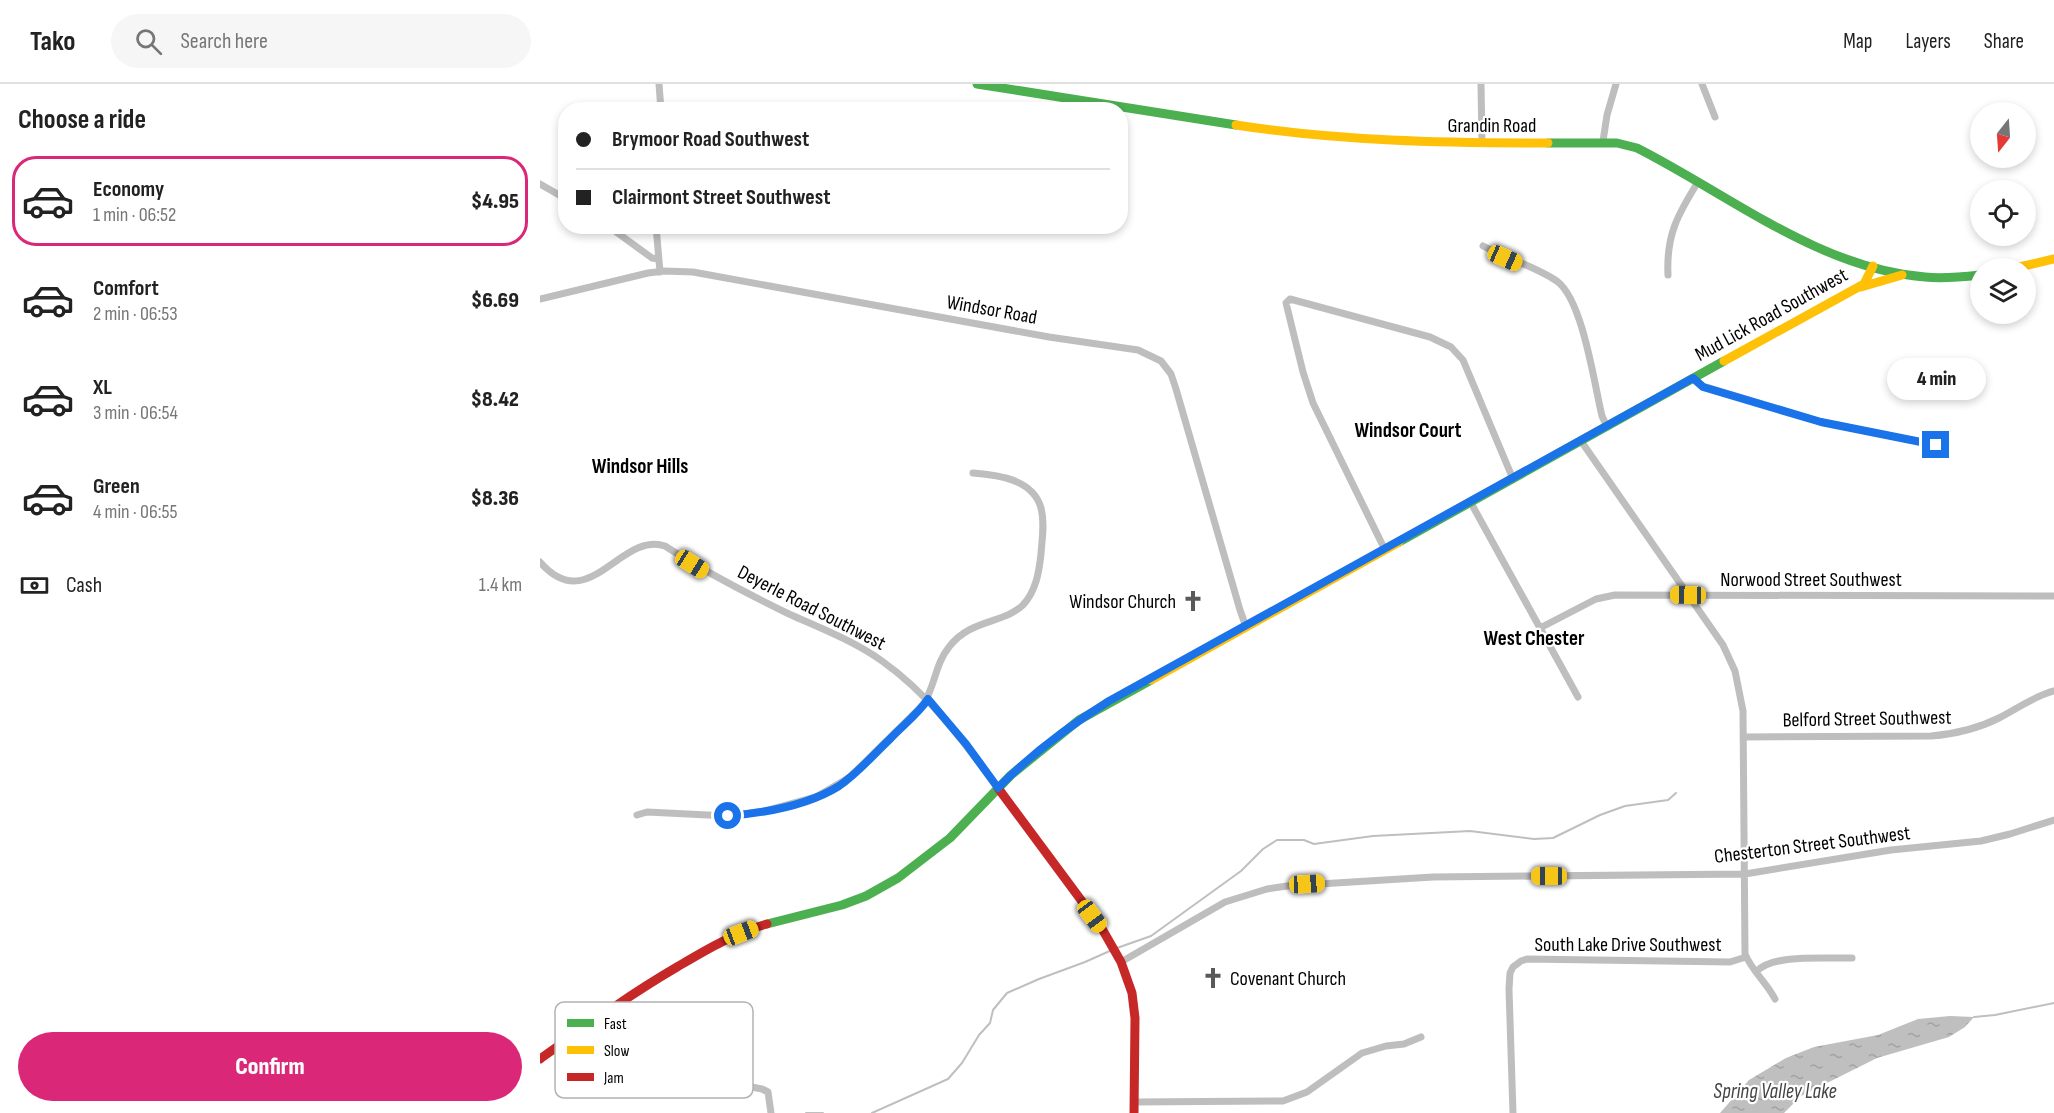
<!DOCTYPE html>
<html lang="en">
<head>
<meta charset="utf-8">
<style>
  body { margin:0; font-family:"Sofia Sans Condensed",sans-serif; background:#f6f6f6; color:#222; height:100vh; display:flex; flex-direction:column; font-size:22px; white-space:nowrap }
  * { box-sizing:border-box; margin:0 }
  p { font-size:20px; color:#767676 }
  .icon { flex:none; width:33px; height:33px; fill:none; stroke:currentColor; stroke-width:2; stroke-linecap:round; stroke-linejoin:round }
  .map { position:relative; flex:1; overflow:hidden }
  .drawer { display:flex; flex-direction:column; background:#fff; width:540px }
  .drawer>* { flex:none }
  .top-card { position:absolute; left:18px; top:18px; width:570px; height:132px; border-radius:24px; box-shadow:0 3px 9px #0003; display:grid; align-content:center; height:132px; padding:0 18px; background:#fff }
  .needle { width:39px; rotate:197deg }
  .controls { position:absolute; left:1430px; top:18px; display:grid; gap:12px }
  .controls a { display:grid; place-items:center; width:66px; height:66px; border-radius:50%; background:#fff; box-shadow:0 3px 9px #0003; font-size:30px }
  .end { position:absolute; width:27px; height:27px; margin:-14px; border:8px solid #1a73e8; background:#fff; box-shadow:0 0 0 3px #fff }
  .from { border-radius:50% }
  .bubble { position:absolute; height:42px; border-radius:21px; background:#fff; box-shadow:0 3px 9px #0003; font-size:20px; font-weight:800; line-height:42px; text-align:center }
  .car { position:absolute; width:18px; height:36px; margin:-18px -9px; border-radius:8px; box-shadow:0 0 4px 2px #0007; background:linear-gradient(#f5c518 24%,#345 0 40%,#f5c518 0 76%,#345 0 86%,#f5c518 0) }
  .top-card b { display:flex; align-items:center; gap:21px; height:57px; font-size:22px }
  .top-card b+b { border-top:2px solid #e0e0e0 }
  .top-card i { width:15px; height:15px; background:#222 }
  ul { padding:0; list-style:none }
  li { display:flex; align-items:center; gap:18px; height:90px; margin:0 12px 9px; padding:0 6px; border:3px solid transparent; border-radius:24px }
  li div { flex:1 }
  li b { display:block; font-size:22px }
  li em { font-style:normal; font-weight:800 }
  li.active { border-color:#db2777 }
  li>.icon { width:54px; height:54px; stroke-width:1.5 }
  h2 { padding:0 18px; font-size:27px; line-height:72px }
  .pay { display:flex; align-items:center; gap:15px; height:66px; padding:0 18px; font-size:22px }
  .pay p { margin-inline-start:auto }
  .cta { display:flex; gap:12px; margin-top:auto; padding:12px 18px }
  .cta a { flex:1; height:69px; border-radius:36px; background:#db2777; color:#fff; font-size:24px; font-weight:800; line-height:69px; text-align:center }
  header { display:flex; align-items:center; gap:36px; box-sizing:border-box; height:84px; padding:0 30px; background:#fff; border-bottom:2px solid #e0e0e0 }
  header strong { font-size:28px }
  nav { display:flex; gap:33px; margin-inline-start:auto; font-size:21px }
  .search { width:420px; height:54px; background:#f6f6f6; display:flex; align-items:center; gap:15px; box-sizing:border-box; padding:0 21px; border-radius:33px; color:#767676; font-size:22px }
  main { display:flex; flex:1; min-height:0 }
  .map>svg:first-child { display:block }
  .water { fill:url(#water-ripples) }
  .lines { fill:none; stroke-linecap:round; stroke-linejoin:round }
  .stream { stroke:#bfbfbf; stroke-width:2 }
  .street { stroke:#bebebe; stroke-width:7 }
  .fast { stroke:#4caf50; stroke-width:9 }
  .slow { stroke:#ffc107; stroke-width:9 }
  .jam { stroke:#c62828; stroke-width:9 }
  .route { stroke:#1a73e8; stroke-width:8 }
  .labels { text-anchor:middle; stroke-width:4.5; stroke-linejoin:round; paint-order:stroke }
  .street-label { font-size:20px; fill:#000; stroke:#fff }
  .poi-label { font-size:20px; fill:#000; stroke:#fff; text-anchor:end }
  .neighbourhood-label { font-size:21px; font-weight:bold; fill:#000; stroke:#fff }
  .water-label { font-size:21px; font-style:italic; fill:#444; stroke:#fff }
  .key { fill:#fff; stroke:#b2b2b2; stroke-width:1.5 }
  .key-label { font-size:16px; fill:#000 }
</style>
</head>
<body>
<header>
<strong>Tako</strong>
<div class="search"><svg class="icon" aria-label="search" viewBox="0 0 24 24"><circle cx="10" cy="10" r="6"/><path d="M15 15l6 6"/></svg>Search here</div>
<nav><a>Map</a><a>Layers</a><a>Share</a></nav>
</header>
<main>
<section class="drawer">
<h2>Choose a ride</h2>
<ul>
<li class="active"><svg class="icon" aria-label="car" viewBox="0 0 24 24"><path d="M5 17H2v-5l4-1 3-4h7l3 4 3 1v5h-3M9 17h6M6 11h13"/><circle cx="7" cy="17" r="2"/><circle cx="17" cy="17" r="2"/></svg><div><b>Economy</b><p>1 min · 06:52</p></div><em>$4.95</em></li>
<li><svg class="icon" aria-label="car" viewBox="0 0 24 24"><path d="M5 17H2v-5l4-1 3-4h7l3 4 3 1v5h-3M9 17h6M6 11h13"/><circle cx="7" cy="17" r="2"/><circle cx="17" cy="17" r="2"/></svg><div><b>Comfort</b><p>2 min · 06:53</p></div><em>$6.69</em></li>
<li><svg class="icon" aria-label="car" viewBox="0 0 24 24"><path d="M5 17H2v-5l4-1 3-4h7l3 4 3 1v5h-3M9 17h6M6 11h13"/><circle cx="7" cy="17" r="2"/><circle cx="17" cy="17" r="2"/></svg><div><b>XL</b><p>3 min · 06:54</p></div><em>$8.42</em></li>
<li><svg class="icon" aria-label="car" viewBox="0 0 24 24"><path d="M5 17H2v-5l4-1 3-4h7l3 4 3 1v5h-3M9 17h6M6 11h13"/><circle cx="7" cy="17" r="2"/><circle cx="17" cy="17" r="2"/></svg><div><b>Green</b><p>4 min · 06:55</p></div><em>$8.36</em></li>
</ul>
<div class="pay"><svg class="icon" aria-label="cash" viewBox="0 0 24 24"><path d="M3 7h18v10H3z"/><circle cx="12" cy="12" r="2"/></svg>Cash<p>1.4 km</p></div>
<div class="cta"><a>Confirm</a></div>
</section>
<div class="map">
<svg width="1514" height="1029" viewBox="0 0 1514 1029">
  <defs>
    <pattern id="water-ripples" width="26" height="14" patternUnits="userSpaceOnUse" patternTransform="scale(1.5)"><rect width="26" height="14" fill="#bfbfbf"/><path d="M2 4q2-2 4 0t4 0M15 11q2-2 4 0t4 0" fill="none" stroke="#a2a2a2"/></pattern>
  </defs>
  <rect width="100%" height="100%" fill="#fff"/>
  <!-- water -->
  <path class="water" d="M1410,932L1434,933L1425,943L1409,953L1337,974L1261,1012L1244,1029H1180L1209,996L1246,974L1274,963L1338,951L1378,935Z"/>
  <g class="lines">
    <!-- stream -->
    <path class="stream" d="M577,864L611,852L701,787L723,765L737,756H764L774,760L833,752L930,747L994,755L1013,754L1060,731L1085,722L1128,716L1136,709
      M1434,933L1455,931L1514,919
      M266,1029H283
      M332,1029L408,995L422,979L439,951L450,939L453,926L467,909L499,895L545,878L572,866"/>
    <!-- street -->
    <path class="street" d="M119,0L121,26
      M941,0L942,59
      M1162,0L1175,33
      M524,26L526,14
      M1063,57L1067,31L1076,0
      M0,100L26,115
      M68,142L112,174L118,175
      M116,142L120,188
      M943,162C964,173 1001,185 1018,198C1043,218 1054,299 1062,332L1067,343
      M1128,191C1126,151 1138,130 1158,98
      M0,215L108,189L124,187L153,188L509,253L598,266L621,277L631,290L636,305L700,526L706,543
      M1153,294L1163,302L1281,338L1396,361
      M1041,357L1183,561L1195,587L1203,627L1205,870C1212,887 1227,899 1235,915
      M931,419L1038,613
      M845,466L773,319L763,288L746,219L750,215L890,253L911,263L923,276L973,395
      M0,478C49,534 80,447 125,462C165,488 206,509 249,530C280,544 314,557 342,577C390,611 423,657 458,704
      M1000,544L1056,515L1075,511L1514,512
      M1203,653L1391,652C1416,650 1437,645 1459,634C1477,625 1494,612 1514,607
      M97,731L107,728L188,732L225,727L276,713L310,693L383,621C395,603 395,580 409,563C430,535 463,540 483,521C496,507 499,488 501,470C502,455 505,439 501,424C493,395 458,391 433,389
      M581,878L685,818L727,805L747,802L893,793L1205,790L1351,766L1441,757L1470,750L1514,736
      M1216,888C1232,869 1289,875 1312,874
      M38,947L63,990L69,996L133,988L222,1005L228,1008L231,1029
      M595,1018L743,1017L767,1008L822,969L846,962L864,960L881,953
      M973,1029L969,905L970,889L973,883L981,877L987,875L1190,878L1206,873"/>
    <!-- fast -->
    <path class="fast" d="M437,0L696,41
      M1008,59H1077L1097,64C1188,110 1280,185 1385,193C1403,195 1422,193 1440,191
      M859,458L1184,277
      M227,840L302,821L326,812L358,794L410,754L471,691L539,636L611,596"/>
    <!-- slow -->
    <path class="slow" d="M696,41C799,57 903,59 1008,59
      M1475,184L1514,175
      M1321,203L1362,191
      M1184,277L1324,200L1333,182
      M611,596L859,458"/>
    <!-- jam -->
    <path class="jam" d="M458,704L561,843L581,878L592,909L595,934L594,1029
      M0,975C45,943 89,911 137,883C166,866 194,849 227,840"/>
  </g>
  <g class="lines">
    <!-- route -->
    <path class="route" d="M188,732C224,729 267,722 299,702C318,689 333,671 350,655C362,642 378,630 388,615L426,660L458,704C491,670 529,642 569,617L1153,294L1163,303L1281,338L1396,361"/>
  </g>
  <!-- icons -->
  <defs>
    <symbol id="church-bare" viewBox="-9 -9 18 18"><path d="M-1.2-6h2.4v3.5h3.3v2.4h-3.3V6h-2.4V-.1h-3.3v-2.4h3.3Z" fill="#595959" stroke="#fff" stroke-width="2.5" paint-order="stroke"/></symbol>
  </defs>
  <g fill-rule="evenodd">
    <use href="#church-bare" x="638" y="502" width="30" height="30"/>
    <use href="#church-bare" x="658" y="879" width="30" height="30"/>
  </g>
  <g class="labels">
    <!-- street labels -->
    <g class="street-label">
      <text x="952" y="48">Grandin Road</text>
      <text transform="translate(452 225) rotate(10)" y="7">Windsor Road</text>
      <text transform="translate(1231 230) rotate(-29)" y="7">Mud Lick Road Southwest</text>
      <text x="1271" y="502">Norwood Street Southwest</text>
      <text transform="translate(272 523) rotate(27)" y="7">Deyerle Road Southwest</text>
      <text transform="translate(1327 634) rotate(-1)" y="7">Belford Street Southwest</text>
      <text transform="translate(1272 760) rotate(-7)" y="7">Chesterton Street Southwest</text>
      <text x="1088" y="867">South Lake Drive Southwest</text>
    </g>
    <!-- poi labels -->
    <g class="poi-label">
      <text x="636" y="524">Windsor Church</text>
      <text x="690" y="901" text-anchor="start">Covenant Church</text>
    </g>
    <!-- neighbourhood labels -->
    <g class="neighbourhood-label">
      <text x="868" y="353">Windsor Court</text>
      <text x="100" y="389">Windsor Hills</text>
      <text x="994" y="561">West Chester</text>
    </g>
    <!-- water labels -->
    <g class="water-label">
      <text x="1235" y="1014">Spring Valley Lake</text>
    </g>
  </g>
  <!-- legend -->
  <rect x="15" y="918" width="198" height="96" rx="9" class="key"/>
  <rect x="27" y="935" width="27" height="8" fill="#4caf50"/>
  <rect x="27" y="962" width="27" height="8" fill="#ffc107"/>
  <rect x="27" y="989" width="27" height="8" fill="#c62828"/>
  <g class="key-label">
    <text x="64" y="945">Fast</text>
    <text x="64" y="972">Slow</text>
    <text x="64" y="999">Jam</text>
  </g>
</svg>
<div class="controls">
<a><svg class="needle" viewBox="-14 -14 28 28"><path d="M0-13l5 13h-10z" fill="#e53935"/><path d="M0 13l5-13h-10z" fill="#767676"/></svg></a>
<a><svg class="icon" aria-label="locate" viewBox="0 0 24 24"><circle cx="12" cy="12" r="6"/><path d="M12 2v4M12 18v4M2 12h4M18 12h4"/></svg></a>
<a><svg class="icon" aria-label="layers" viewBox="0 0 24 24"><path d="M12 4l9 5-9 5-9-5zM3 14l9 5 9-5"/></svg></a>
</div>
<i class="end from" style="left:188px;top:732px"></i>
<i class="end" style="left:1396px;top:361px"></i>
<div class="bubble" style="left:1347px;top:274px;width:99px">4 min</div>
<i class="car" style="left:965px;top:174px;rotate:114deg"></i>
<i class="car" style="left:152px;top:480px;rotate:122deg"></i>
<i class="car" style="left:1148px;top:511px;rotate:271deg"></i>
<i class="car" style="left:1009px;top:792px;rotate:270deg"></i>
<i class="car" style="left:767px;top:800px;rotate:87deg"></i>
<i class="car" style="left:552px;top:832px;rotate:143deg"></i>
<i class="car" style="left:201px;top:849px;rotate:69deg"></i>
<div class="top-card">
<b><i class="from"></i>Brymoor Road Southwest</b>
<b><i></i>Clairmont Street Southwest</b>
</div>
</div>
</main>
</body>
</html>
